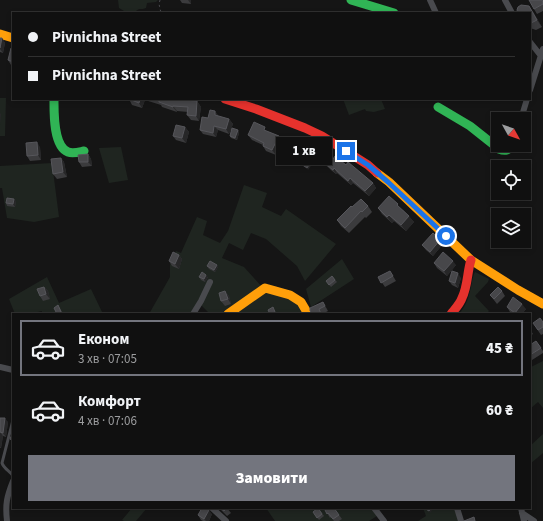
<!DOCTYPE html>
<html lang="uk">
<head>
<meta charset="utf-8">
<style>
  body { margin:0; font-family:"Source Sans 3",sans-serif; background:#191919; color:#f1f3f6; height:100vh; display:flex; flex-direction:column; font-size:15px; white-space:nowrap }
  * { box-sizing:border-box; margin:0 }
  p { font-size:13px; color:#9c9d9f }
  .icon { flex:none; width:22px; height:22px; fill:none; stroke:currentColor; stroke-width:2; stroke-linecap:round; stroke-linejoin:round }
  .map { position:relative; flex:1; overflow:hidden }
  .side { position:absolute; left:12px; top:313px; width:519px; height:196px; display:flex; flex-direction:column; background:#101010; border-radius:0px; box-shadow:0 2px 6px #0003,0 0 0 1px #303030 }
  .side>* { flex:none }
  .guide { position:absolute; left:12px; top:12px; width:519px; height:88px; border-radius:0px; box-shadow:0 2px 6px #0003,0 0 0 1px #303030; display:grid; align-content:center; height:88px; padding:0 16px; background:#101010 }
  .needle { width:26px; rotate:130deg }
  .controls { position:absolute; left:491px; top:112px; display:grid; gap:8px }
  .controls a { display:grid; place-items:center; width:40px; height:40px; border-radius:0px; background:#101010; box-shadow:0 2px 6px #0003,0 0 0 1px #303030; font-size:20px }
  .end { position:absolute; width:18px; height:18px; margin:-9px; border:5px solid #1a73e8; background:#fff; box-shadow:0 0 0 2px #fff }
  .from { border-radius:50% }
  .bubble { position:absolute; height:28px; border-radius:0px; background:#101010; box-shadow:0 2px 6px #0003,0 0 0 1px #303030; font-size:13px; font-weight:800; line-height:28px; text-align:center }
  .guide b { display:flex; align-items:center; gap:14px; height:38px; font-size:15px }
  .guide b+b { border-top:1px solid #303030 }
  .guide i { width:10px; height:10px; background:#f1f3f6 }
  ul { padding:7px 0 0; list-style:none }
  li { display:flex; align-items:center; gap:12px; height:56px; margin:0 8px 6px; padding:0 8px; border:2px solid transparent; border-radius:0px }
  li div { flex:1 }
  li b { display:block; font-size:15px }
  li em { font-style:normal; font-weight:800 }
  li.on { border-color:#73757e }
  li>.icon { width:36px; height:36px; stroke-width:1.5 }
  .cta { display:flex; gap:8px; margin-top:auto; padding:8px 16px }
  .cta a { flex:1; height:46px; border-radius:0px; background:#73757e; color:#fff; font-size:16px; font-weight:800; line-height:46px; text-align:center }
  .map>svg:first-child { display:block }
  .green { fill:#1f2520 }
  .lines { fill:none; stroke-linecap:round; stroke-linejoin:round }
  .path { stroke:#4b4b50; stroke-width:1; stroke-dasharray:2 3; stroke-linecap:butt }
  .lane { stroke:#494a4e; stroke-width:3 }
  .street { stroke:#494a4e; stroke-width:6 }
  .fast { stroke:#30b455; stroke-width:9 }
  .slow { stroke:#ff9f0a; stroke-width:9 }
  .jam { stroke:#e5322d; stroke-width:9 }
  .wall { fill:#3b3b3d }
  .shaded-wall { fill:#272728 }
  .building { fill:#47474a; stroke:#56565b }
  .route { stroke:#1a73e8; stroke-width:5 }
</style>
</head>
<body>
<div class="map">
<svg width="543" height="521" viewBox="0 0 543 521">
  <rect width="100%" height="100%" fill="#151515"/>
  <!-- green -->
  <path class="green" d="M118,0H158L156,2L147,3L146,8L143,9H139L136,11H124L119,8Z
    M0,98H6L5,136H0Z
    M343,99H381L385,109L374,112L366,111L365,109L349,115Z
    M121,147L128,180L109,183L99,148Z
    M52,163L59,217L34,222L7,218L2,188H0V166Z
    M244,185L267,193L262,207L281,216L286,209L336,244L305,281L297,266L266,239L251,233L243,250L229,243L222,258L244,267L262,287L224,314H210L201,305L200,299L190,314H149L170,277V265L176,251L181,253L197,217L207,221L203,235L220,243L228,231Z
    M342,259L354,279L311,307L306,289Z
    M475,272L489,279L488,282L475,296L489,311L486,314H459C465,307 468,300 470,291C472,284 472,278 475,272Z
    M47,277L59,303L91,289L103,314H41L42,311L29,314H15L9,299Z
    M266,291L275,293L299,304L305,314H233Z
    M543,361V408L538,402L530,409V365L531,367Z
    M543,434V453L530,464V446Z
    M132,508H147L136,521H124L122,520Z
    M266,508H371L377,516L369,521H275Z
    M423,508H455L459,521H418L426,516Z"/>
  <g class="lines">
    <!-- path -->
    <path class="path" d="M160,0L159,4L161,13"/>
    <!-- lane -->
    <path class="lane" d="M13,420L2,463C4,469 10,471 13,476"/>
    <!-- street -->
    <path class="street" d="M430,0L436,13
      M505,0L512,13
      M530,42L541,56
      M530,90L543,49
      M521,119L527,99
      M193,314L201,301L210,282
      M0,367L13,370
      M212,508L226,521
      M374,508L384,521
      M457,508L461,521
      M521,508L524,521
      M522,513L534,521
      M7,521C5,504 7,496 13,481"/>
    <!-- fast -->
    <path class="fast" d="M351,0L394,13
      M54,99C54,112 53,146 68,152C73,154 79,152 84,151
      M438,107L470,126L499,149C506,152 508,150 513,145"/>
    <!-- slow -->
    <path class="slow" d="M0,34L13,38
      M377,173L389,182L471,260L518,290L543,304
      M228,314L265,288L290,295L301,302L308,314"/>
    <!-- jam -->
    <path class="jam" d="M225,99L256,109L305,128L322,136L368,165L377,173
      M451,314C455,309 460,304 462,298C468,286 467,272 471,260"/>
  </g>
  <!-- wall -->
  <path class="wall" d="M180,0H191V4L182,3Z
    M543,0V11L537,14L534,9Z
    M529,6L542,27L536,30L530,28V13Z
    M0,38H2L5,43L3,53L0,52Z
    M13,49V65H11L8,60Z
    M129,99H185L186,100L197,101L201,107L199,121L191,120L187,115L188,112L177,111V112L162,107L161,105L145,100L142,108L132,105Z
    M215,111L218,116L229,119L233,124L229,134L218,130L216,137L203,134L200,130L208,118Z
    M185,127L189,132L186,143L176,140L173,136Z
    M238,130L239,133L237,140L231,138L230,136Z
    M268,132L279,136L282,141L276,155L266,151L263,146V145L252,140L248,135Z
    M40,147L41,160L30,161L27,156Z
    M88,154L91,159L92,166L82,167L79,162Z
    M314,154L333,159L346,165L373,183L376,188L369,196L353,183L351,185L337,173L336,174L331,170L329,168L318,159Z
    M61,158L64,162L67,177L57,179L53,174Z
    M16,201L15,207L7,206L6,203Z
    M368,206L372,212L366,218L365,217L349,233L341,226L337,220L352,207Z
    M378,208L403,210L414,222L406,231L394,221L392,223L382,214Z
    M440,240L443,244L433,256L426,250L422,245Z
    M179,255L182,259L179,269L172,266L169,261Z
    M434,263L456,265L447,276L437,268Z
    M207,266L218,267L215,272L209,269Z
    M390,271L396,281L385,287L378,277Z
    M332,276L337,282L331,287L326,281Z
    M199,277H208L205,282L201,280Z
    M461,278L458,288L452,285L449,281Z
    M44,287L48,291L50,299L43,301L40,296Z
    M225,291L229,296L231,304L225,306L221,301Z
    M502,291L505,296L497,304L490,295Z
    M323,302L328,311L322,314H312L310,311Z
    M58,305L60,308L63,314H57Z
    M507,307L526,309L522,314H513L510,312Z
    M543,322V334L541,335L533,323Z
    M530,329L533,334L530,336Z
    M536,341L543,351V353L532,360L530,357V345Z
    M0,418L8,422L6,437L3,436L1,448H0Z
    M219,508H227L231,513L227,516Z
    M318,508L324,516L319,520L313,512Z
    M324,508H334L342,519L339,521H334L331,517L330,518Z
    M212,514L209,521H203L201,520L198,515Z"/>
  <!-- shaded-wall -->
  <path class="shaded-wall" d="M188,0H191V4Z
    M529,6L534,13L542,27L537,20Z
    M2,38L5,43L3,53L0,49Z
    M140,99H144L145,100L142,108L139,103Z
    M197,101L201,107L199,121L196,116Z
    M173,106L177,111V112L173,107Z
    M215,111L218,115V119L215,115Z
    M0,113L1,114L0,125Z
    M229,119L233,124L229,134L226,129Z
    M214,126L218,130L216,137L213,133Z
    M185,127L189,132L186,143L182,138Z
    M238,130L239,133L237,140L235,138Z
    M279,136L282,141L276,155L272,150Z
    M37,142L40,147L41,160L38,155Z
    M88,154L91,159L92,166L88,162Z
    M61,158L64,162L67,177L63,172Z
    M311,162L312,164L308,170L307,168Z
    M334,168L337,173L336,174L333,170Z
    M350,178L353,183L351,185L348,181Z
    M373,183L376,188L369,196L365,191Z
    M14,199L16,201L15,207L13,204Z
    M389,215L394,221L392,223L387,217Z
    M409,216L414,222L406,231L401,225Z
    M440,240L443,244L433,256L430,252Z
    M179,255L182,259L179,269L175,264Z
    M453,261L456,265L447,276L444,271Z
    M217,265L218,267L215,272L214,270Z
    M458,273L461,278L458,288L455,283Z
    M206,275L208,277L205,282L204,279Z
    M44,287L48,291L50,299L46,294Z
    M225,291L229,296L231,304L228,299Z
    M522,304L526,309L522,314H516L515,313Z
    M5,418L8,422L6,437L3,433Z
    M0,432L3,436L1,448L0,447Z
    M431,508H434L430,513L429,511Z
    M209,510L212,514L209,521H206L204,519Z"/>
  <!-- building -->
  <path class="building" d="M529,0H542L543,2V4L534,9Z
    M521,5L529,6L537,20L531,23H530V13H518L517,10L518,7Z
    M0,38H2L0,48Z
    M11,48L13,49V62L8,60Z
    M129,99H140L139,103Z
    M155,99H184V100L197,101L196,116L187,115L188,107L173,106V107L159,102V100Z
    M210,110L215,111V115L229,119L226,129L214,126L213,133L200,130L202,117L208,118Z
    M254,122L265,127L264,130L279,136L272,150L263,146L264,143L248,135Z
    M176,125L185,127L182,138L173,136Z
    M232,128L238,130L235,138L230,136Z
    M37,142L38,155L27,156L26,143Z
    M319,148L333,159L335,156L346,165L348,162L373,183L365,191L350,178L348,181L334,168L333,170L327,165H328L314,154Z
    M88,154V162H79L78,155Z
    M61,158L63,172L53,174L51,159Z
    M305,158L311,162L307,168L301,164Z
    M389,196L398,204L397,205L409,216L401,225L389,215L387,217L378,208Z
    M7,198L14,199L13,204L6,203Z
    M361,199L368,206L362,212L361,211L345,228L337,220L351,206L352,207Z
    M433,233L440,240L430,252L422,245Z
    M173,252L179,255L175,264L169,261Z
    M443,252L453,261L444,271L434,263Z
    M210,261L217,265L214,270L207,266Z
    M390,271L393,276L381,283L378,277Z
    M452,271L458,273L455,283L449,281Z
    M202,272L206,275L204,279L199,277Z
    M332,276L335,280L329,285L326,281Z
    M44,287L46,294L40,296L37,289Z
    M498,287L502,291L494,299L490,295Z
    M225,291L228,299L221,301L219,293Z
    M513,297L522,304L515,313L507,307Z
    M323,302L325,306L319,309L321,314H313L310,311V308Z
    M58,305L61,312L57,314L54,308Z
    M273,307L275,312L271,314H270L268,310Z
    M540,318L543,322V327L538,330L533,323Z
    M536,341L541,348L530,355V345Z
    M0,418H5L3,433L0,432Z
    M13,432V441L10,439Z
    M202,508H207L209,510L204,519L198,515Z
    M220,508H227L224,511Z
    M318,508L322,514L317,518L313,512Z
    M324,508H334L339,515L333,519L328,513L327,514Z
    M424,508H431L429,511Z
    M474,517L475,521H464Z"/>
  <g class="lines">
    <!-- route -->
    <path class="route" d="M346,151L368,165L388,182L446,236"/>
  </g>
</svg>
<div class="controls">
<a><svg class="needle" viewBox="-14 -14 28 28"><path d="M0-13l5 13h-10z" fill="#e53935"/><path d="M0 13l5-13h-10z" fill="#9c9d9f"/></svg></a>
<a><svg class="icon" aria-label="locate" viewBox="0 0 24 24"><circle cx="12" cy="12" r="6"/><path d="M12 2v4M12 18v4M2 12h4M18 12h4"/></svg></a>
<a><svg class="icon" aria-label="layers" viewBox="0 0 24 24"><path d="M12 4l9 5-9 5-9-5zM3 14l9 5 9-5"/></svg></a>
</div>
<i class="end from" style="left:446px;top:236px"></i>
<i class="end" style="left:346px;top:151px"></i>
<div class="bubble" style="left:276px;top:137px;width:56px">1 хв</div>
<div class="guide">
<b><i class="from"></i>Pivnichna Street</b>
<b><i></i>Pivnichna Street</b>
</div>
<section class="side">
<ul>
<li class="on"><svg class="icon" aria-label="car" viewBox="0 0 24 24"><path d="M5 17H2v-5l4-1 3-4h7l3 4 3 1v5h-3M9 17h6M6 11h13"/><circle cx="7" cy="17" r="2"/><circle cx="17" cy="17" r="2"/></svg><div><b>Економ</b><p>3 хв · 07:05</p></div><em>45 ₴</em></li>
<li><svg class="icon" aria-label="car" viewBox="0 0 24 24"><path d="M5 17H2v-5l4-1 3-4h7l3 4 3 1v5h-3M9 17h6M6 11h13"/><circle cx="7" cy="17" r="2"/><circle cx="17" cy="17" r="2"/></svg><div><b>Комфорт</b><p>4 хв · 07:06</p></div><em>60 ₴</em></li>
</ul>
<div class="cta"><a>Замовити</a></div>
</section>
</div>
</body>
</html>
